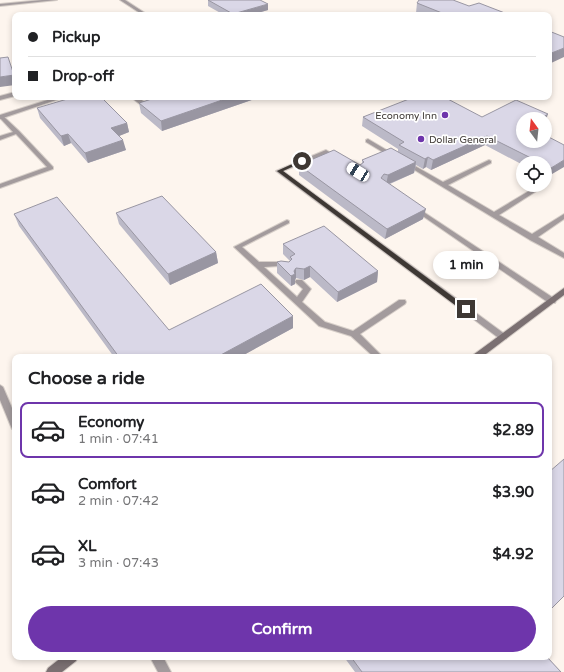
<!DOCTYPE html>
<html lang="en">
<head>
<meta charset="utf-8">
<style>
  body { margin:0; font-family:"Varela Round",sans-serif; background:#f6f6f6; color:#202124; height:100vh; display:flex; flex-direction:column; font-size:15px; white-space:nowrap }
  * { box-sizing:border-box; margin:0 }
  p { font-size:13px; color:#757577 }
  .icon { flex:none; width:22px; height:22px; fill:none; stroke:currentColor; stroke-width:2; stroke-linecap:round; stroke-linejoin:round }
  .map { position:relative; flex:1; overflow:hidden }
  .details { position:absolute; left:12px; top:354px; width:540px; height:306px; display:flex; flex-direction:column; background:#fff; border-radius:8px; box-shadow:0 2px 6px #0003 }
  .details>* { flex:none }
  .guide { position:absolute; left:12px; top:12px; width:540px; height:88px; border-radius:8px; box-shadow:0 2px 6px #0003; display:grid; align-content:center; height:88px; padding:0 16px; background:#fff }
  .needle { width:26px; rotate:345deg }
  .fabs { position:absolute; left:516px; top:112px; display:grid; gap:8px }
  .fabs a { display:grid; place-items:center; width:36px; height:36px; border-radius:50%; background:#fff; box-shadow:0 2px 6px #0003; font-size:20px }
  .end { position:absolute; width:18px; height:18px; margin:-9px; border:5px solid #3e3834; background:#fff; box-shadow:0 0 0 2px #fff }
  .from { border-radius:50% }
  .bubble { position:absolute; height:28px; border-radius:14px; background:#fff; box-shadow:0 2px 6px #0003; font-size:13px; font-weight:700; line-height:28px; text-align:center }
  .car { position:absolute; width:12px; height:24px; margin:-12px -6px; border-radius:5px; box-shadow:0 0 3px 1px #0007; background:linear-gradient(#fff 24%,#345 0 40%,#fff 0 76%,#345 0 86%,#fff 0) }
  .guide b { display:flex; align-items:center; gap:14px; height:38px; font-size:15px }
  .guide b+b { border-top:1px solid #e0e0e0 }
  .guide i { width:10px; height:10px; background:#202124 }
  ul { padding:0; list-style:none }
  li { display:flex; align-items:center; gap:12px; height:56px; margin:0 8px 6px; padding:0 8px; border:2px solid transparent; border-radius:8px }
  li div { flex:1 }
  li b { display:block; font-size:15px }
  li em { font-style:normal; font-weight:700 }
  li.on { border-color:#6e35ab }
  li>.icon { width:36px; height:36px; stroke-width:1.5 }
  h2 { padding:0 16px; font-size:18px; line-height:48px }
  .primary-button { display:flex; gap:8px; margin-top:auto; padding:8px 16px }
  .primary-button a { flex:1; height:46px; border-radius:24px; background:#6e35ab; color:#fff; font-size:16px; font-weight:700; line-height:46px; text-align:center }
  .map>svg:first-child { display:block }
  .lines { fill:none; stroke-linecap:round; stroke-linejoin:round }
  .service-casing { stroke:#d7cfc9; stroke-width:2 }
  .minor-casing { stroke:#d7cfc9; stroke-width:2 }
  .tertiary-casing { stroke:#d7cfc9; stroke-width:2 }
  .secondary-casing { stroke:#d7cfc9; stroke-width:2 }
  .service { fill:#a39b9d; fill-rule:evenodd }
  .minor { fill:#a39b9d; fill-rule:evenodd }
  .tertiary { fill:#a39b9d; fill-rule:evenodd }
  .secondary { fill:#7b7072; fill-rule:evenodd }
  .wall { fill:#bbb9c7 }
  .shaded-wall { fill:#9996a2 }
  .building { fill:#dad7e7; stroke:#9996a2 }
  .route { fill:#3e3834 }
  .poi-dot { fill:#6e35ab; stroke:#fff; stroke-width:1.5 }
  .labels { text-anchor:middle; stroke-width:3.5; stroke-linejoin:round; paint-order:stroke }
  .far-poi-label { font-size:10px; fill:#3e3834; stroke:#fff; text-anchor:end }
</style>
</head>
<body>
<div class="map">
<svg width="564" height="672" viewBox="0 0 564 672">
  <rect width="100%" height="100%" fill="#fdf5ee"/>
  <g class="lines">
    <defs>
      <path id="service" d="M15,92V96L0,100V96Z
        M131,97H137L148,104L150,103L153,105C145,110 138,103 131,97Z
        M2,115L19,131L53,167V169L0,188V184L47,167L16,134L0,140V136L13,132L0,118V116Z
        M368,139L395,155L396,156L391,157L366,142V140Z
        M326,150L339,158V160H335L326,154L283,171L506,335L507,337L506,339H500L276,171Z
        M489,160L491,161V163L448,185L494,212L534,188H538V190L499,215L532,234L564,214V219L538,237L564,253V258L530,240L403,163L406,161L408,162L443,182Z
        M416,207L555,299L556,301L555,303H549L414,210L413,209Z
        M287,220L289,221V223L242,247L259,262H284L289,268L288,270H282L279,266L264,267L297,297L303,289L295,282L296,280H302L311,289L302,302L325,322L353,331L399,300H405L406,302L405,304L360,334L383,357H374L351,336L319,326L234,247Z"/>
      <path id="minor" d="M42,0H57L0,6V4Z
        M120,0H125L148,15H143Z
        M57,97H65L0,119V115Z"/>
      <path id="tertiary" d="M0,385L3,387L15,415V430L12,429L0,400Z
        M150,657H163L171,672H158Z"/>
      <path id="secondary" d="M564,288V295L482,357H472L473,355Z
        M62,657H78L76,661L62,672H46L48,668Z"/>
    </defs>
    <!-- service casing -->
    <use href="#service" class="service-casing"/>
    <!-- minor casing -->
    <use href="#minor" class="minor-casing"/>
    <!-- tertiary casing -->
    <use href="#tertiary" class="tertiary-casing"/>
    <!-- secondary casing -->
    <use href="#secondary" class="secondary-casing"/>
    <!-- service -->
    <use href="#service" class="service"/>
    <!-- minor -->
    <use href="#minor" class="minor"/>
    <!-- tertiary -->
    <use href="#tertiary" class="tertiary"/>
    <!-- secondary -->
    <use href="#secondary" class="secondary"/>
  </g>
  <!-- wall -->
  <path class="wall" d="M208,0L268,10L251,15H224L208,6Z
    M417,3L510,15H419L416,13Z
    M158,97H260L162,131L141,113L139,103Z
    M37,108L127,123L129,132L119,136L126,150L88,163L71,143L64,146L40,118Z
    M363,117H482L523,119V141L564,145L547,177L545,176V163H523V165L485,145L431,170L426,167L423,169L416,165L414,173L390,184L423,219L385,239L299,175V165H360L362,164V160L398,152V149L362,126Z
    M116,213L216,252L218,263L170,285L119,224Z
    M14,214L169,330L293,328L240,357H114L19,226Z
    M283,244L378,271L377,282L337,302L310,277L304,280L296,278L295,280V284L291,286L277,273V262H289L290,261L283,254Z
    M344,657H547L561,672H355Z"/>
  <!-- shaded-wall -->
  <path class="shaded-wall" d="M268,4V10L251,15H233V14Z
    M564,48V57L549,64V54Z
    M14,75L15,77V85L0,87V77Z
    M231,97H260L162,131L161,121Z
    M548,114L545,123V119H540Z
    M127,123L129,132L114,138L111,128Z
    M68,134L71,143L64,146L61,136Z
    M487,136L485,145L431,170L433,160Z
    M123,140L126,150L88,163L85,153Z
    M428,157L426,167L423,169L425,159Z
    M564,160V167L547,177L551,168Z
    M416,162L414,173L386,185L388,175Z
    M426,209L423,219L385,239L387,229Z
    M216,252L218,263L170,285L168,274Z
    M310,266V277L304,280V269Z
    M296,268V278L295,280V284L291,286V276Z
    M378,271L377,282L337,302L338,292Z
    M293,316V328L240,357H217Z"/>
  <!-- building -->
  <path class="building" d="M208,0H260L268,4L233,14Z
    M419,0H453L469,6L479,3L510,15H436L442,13L417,3Z
    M549,31L564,37V48L549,54Z
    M8,57L14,75L0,77V58Z
    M74,97H101L127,123L111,128L123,140L85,153L68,134L61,136L37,108Z
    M158,97H231L161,121L139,103Z
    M414,97H444L482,117L516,100L548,114L540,119H523V141H545V135L564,145V160L551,168L545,165V163H541L487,136L433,160L428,157L425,159L399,145L404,142L363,117Z
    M391,148L416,162L388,175L384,174L381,178L426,209L387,229L299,165L334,150L360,165L364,162L362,160Z
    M162,196L216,252L168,274L116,213Z
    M57,197L169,330L261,284L293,316L217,357H119L14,214Z
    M324,226L378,271L338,292L310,266L304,269L296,268L294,271L295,274L291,276L277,262L281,261L289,262L292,259L290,257L295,254L283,244Z
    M564,459V596L549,611V472Z
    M351,657H547L561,672H362Z"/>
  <!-- route -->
  <path class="route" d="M301,160L305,161L283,171L468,308V311H463L277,171Z"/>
  <!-- markers -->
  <g class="poi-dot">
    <circle cx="445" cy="115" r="4"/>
    <circle cx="421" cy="139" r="4"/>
  </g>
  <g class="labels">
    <!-- far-poi labels -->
    <g class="far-poi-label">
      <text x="437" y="119">Economy Inn</text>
      <text x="429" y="143" text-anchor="start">Dollar General</text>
    </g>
  </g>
</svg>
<div class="fabs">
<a><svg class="needle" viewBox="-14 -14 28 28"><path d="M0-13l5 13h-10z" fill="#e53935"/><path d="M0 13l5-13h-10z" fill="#757577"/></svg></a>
<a><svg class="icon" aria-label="locate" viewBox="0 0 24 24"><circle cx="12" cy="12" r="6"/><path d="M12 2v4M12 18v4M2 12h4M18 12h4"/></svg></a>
</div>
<i class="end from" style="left:302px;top:161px"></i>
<i class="end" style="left:466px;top:309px"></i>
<div class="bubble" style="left:433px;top:251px;width:66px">1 min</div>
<i class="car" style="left:358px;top:172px;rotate:302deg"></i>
<div class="guide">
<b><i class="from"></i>Pickup</b>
<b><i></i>Drop-off</b>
</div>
<section class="details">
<h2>Choose a ride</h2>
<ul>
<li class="on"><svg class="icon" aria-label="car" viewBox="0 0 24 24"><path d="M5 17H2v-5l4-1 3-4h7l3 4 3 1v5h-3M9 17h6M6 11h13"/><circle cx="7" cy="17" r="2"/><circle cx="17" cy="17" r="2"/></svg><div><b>Economy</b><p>1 min · 07:41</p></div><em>$2.89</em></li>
<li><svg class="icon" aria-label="car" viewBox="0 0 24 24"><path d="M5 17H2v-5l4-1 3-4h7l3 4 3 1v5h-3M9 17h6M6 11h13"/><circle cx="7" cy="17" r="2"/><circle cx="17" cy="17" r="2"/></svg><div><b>Comfort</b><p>2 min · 07:42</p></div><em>$3.90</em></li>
<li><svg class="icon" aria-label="car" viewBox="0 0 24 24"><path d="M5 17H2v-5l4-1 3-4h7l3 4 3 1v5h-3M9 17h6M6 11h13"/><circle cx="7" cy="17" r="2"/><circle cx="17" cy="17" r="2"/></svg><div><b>XL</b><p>3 min · 07:43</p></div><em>$4.92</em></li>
</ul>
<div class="primary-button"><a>Confirm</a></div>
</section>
</div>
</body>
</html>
